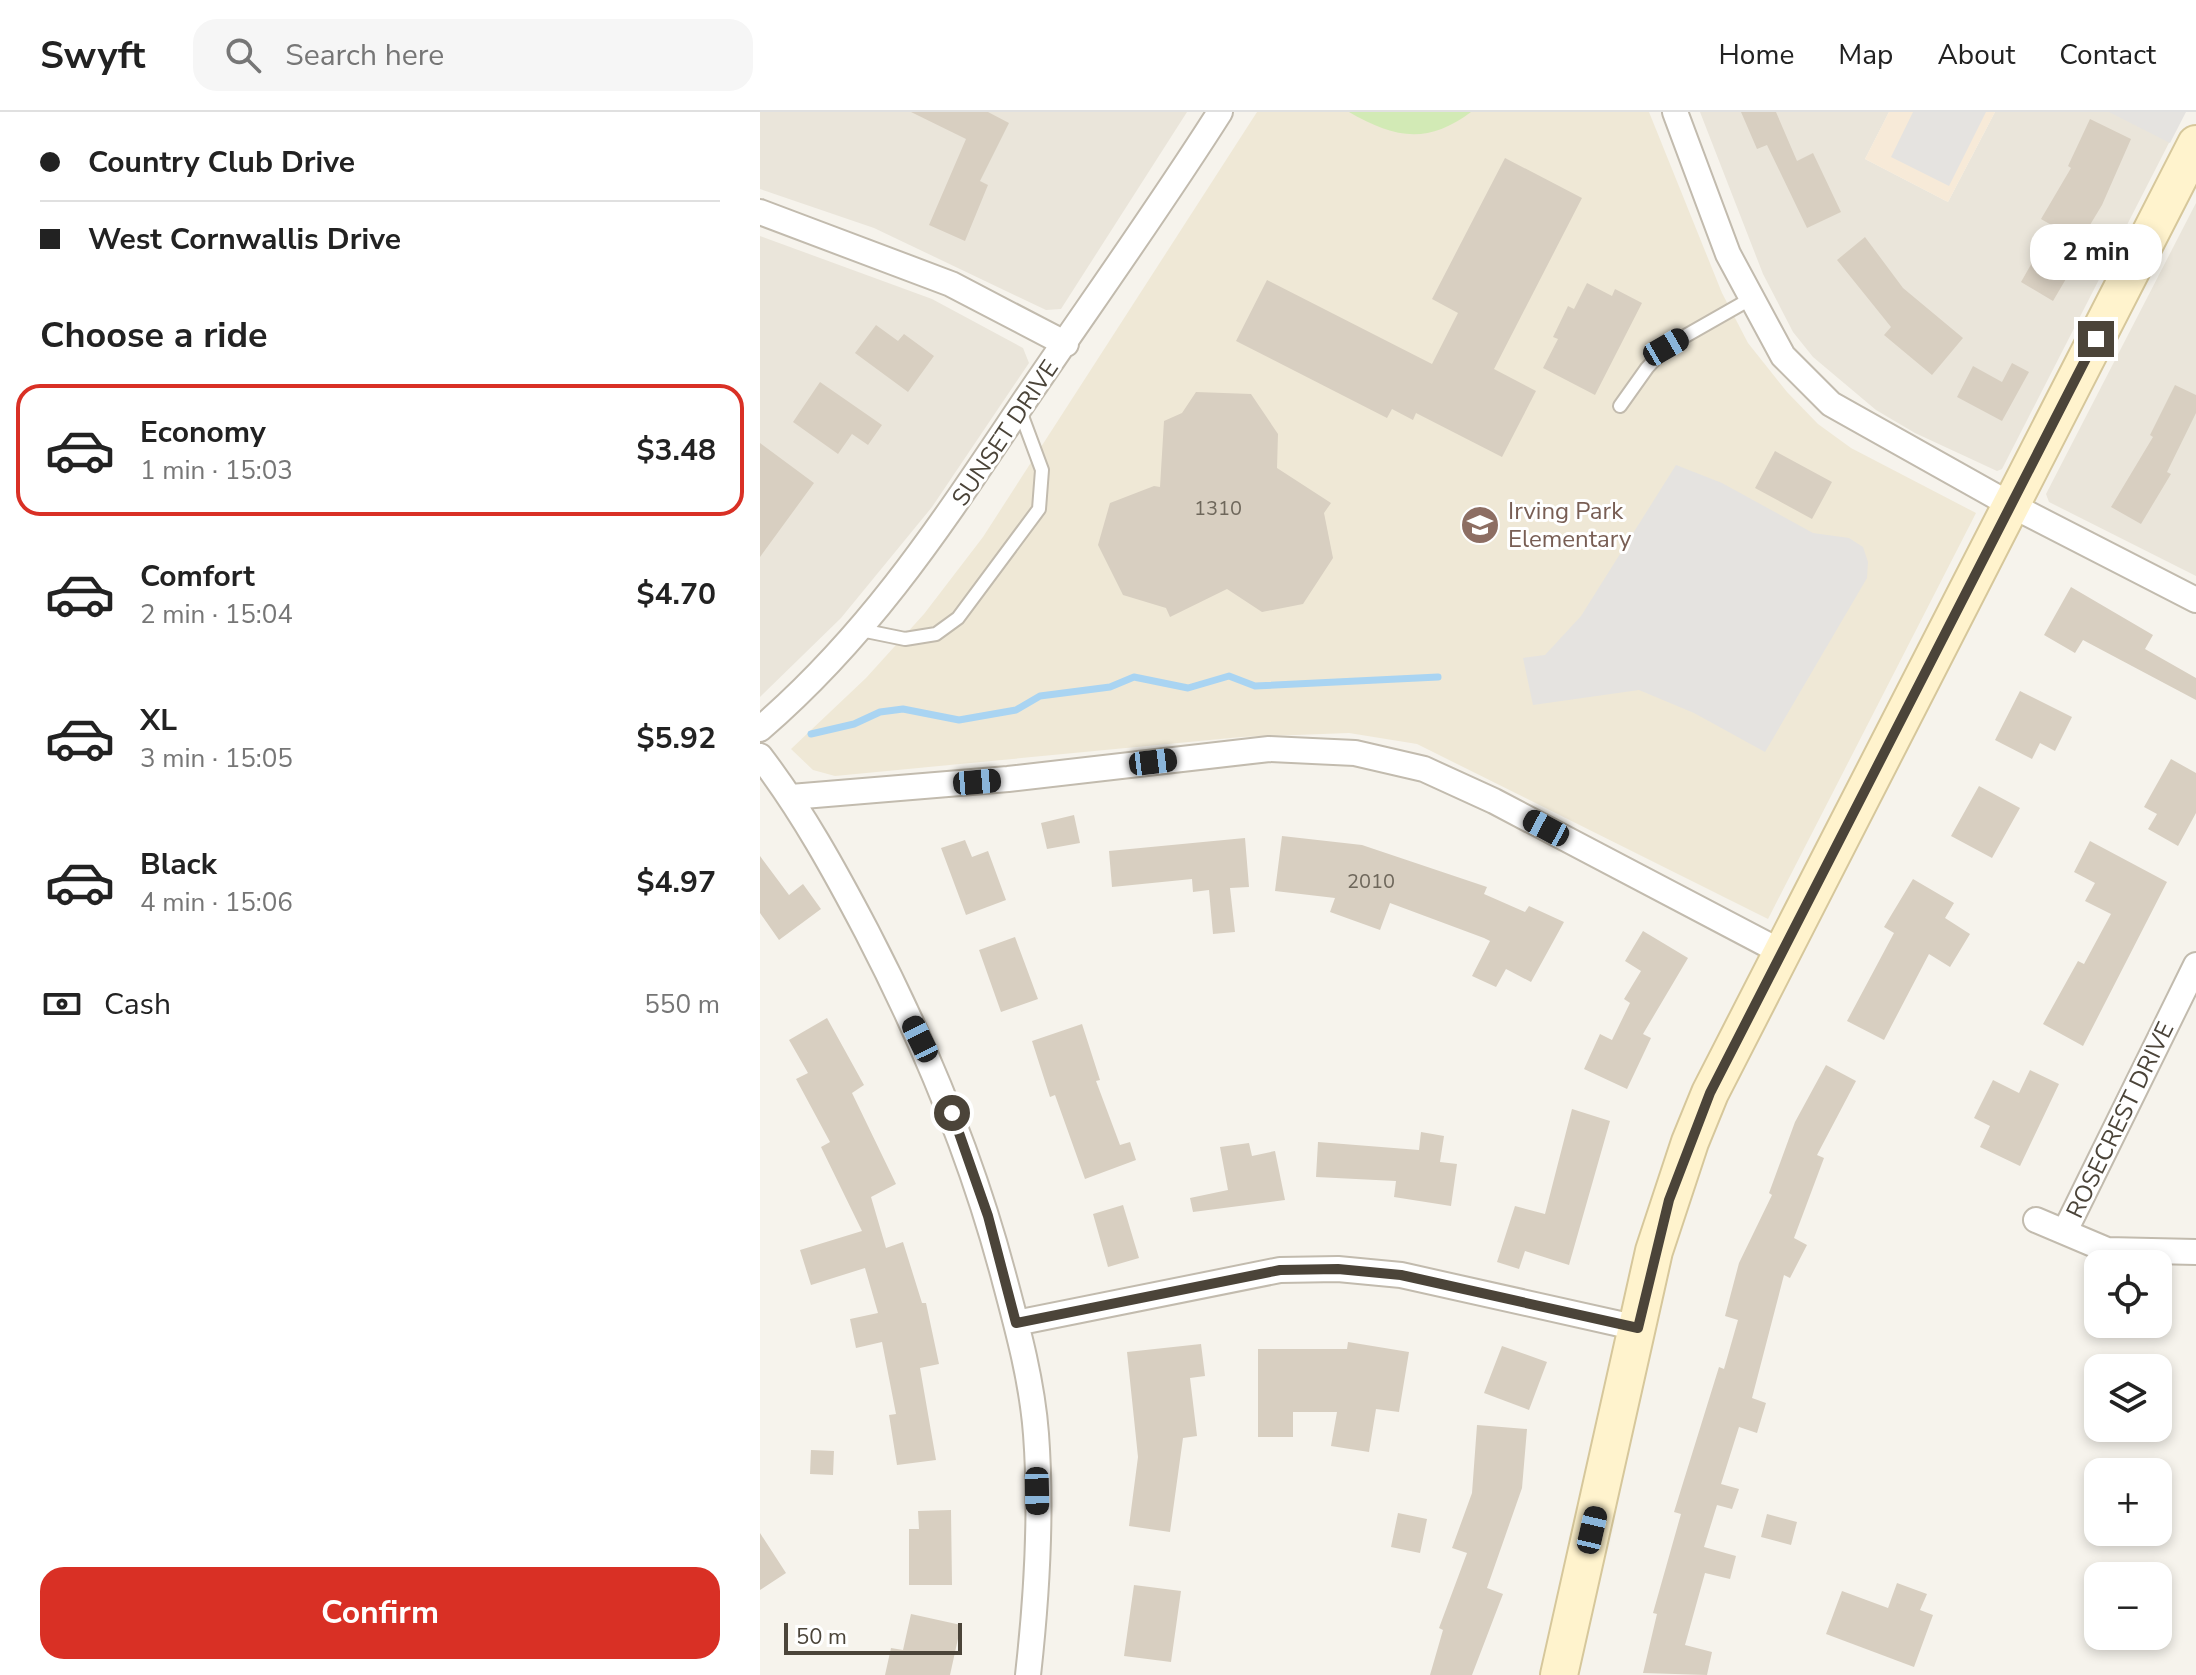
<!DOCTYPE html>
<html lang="en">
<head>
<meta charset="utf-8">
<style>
  body { margin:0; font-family:"Nunito Sans",sans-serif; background:#f6f6f6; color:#222; height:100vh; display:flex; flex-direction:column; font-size:30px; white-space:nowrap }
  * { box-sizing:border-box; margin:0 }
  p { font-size:26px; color:#767676 }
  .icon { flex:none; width:44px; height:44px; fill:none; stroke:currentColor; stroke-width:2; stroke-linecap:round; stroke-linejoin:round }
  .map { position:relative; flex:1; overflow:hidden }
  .panel { display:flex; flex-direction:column; background:#fff; width:760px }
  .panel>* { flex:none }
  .top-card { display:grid; align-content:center; height:176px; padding:0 40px; background:#fff }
  .fabs { position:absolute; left:1324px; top:1138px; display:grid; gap:16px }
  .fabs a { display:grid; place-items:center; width:88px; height:88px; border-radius:16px; background:#fff; box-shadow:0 4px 12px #0003; font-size:40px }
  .scale { position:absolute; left:24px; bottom:20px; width:178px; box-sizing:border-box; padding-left:8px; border:4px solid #4b4439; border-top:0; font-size:22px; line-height:28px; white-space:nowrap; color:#4b4439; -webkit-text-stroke:6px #fff; paint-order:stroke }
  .end { position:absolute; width:36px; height:36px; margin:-18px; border:10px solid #4b4439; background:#fff; box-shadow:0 0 0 4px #fff }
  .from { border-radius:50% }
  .bubble { position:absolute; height:56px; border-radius:24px; background:#fff; box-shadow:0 4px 12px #0003; font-size:26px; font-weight:700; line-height:56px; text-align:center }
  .car { position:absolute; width:24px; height:48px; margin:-24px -12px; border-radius:10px; box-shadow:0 0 6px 2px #0007; background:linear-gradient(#222 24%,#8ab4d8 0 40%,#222 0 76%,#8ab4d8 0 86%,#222 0) }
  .top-card b { display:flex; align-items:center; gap:28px; height:76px; font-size:30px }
  .top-card b+b { border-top:2px solid #e0e0e0 }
  .top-card i { width:20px; height:20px; background:#222 }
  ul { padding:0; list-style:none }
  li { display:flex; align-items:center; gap:24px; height:132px; margin:0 16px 12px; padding:0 24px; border:4px solid transparent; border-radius:24px }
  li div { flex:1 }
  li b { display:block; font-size:30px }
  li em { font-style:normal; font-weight:700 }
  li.on { border-color:#d93025 }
  li>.icon { width:72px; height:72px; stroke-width:1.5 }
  h2 { padding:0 40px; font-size:36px; line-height:96px }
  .pay { display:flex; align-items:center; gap:20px; height:88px; padding:0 40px; font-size:30px }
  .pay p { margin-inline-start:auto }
  .button { display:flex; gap:16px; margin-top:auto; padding:16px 40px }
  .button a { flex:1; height:92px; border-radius:24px; background:#d93025; color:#fff; font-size:32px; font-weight:700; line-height:92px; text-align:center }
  header { display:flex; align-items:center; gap:48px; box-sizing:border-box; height:112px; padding:0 40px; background:#fff; border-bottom:2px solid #e0e0e0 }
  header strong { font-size:38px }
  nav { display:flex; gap:44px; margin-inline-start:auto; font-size:28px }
  .search { width:560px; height:72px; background:#f6f6f6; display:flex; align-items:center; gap:20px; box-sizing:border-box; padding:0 28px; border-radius:24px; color:#767676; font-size:30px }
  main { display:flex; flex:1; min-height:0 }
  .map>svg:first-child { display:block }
  .residential { fill:#eae5da }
  .commercial { fill:#f7ead8 }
  .education { fill:#efe8d6 }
  .green { fill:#d2eab5 }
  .parking { fill:#e5e3e0 }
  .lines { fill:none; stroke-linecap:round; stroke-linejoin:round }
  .stream { stroke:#a9d4f2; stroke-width:7 }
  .building { fill:#d8cfc1 }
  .lane-casing { stroke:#c2bbae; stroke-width:16 }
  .street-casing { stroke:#c2bbae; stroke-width:28 }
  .secondary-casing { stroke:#d6c79b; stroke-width:40 }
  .lane { stroke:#fff; stroke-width:12 }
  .street { stroke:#fff; stroke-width:24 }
  .secondary { stroke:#fff3cd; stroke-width:36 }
  .route { stroke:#4b4439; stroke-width:10 }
  .labels { text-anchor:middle; stroke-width:6; stroke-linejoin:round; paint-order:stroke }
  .number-label { font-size:20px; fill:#6e675b }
  .street-label { font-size:24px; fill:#4b4439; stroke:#fff }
  .education-label { font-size:24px; fill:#785e54; stroke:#fff; text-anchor:start }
</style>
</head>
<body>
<header>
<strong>Swyft</strong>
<div class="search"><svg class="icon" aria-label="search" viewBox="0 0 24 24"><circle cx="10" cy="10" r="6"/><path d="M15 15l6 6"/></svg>Search here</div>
<nav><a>Home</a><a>Map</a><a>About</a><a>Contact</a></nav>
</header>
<main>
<section class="panel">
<div class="top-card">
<b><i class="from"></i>Country Club Drive</b>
<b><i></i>West Cornwallis Drive</b>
</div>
<h2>Choose a ride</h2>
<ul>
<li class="on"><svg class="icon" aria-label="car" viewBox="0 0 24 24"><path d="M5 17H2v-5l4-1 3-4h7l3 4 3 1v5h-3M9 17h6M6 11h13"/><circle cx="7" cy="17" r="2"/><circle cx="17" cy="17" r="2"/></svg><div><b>Economy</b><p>1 min · 15:03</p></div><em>$3.48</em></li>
<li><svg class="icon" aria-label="car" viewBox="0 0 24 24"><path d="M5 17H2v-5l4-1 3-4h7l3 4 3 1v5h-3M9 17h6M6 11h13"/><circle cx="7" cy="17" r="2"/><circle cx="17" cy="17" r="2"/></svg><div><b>Comfort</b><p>2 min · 15:04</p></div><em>$4.70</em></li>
<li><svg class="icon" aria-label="car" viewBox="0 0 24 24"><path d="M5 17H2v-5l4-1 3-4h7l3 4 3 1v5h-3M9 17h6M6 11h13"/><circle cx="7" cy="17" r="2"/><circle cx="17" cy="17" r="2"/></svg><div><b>XL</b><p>3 min · 15:05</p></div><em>$5.92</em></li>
<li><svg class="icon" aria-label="car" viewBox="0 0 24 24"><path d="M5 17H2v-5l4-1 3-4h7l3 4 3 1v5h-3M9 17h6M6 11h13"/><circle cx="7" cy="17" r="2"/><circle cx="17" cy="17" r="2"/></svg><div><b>Black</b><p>4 min · 15:06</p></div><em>$4.97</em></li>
</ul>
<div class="pay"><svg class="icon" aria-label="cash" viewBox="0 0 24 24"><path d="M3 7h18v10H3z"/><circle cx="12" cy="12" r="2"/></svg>Cash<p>550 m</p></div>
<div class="button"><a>Confirm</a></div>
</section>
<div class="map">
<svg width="1436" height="1563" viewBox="0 0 1436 1563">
  <rect width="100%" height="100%" fill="#f6f3ec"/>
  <!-- residential -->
  <path class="residential" d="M0,0H427L301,197L286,198L114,116L0,77Z
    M940,0H1129L1105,47L1188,90L1235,0H1365L1413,23L1242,357L1237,359L1155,321L1116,298L1053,245L1033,220L1003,162Z
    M1436,91V464L1289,390L1286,382Z
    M0,124L172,187L263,236L269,251L172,395L81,506L0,585Z"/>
  <!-- commercial -->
  <path class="commercial" d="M1129,0H1235L1188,90L1105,47Z"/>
  <!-- education -->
  <path class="education" d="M497,0H889L962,181L988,231L1027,280L1058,312L1091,336L1216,401L1008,807L657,632L589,621L481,625L75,664L53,658L31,637L106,566L164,502L223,425Z"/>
  <!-- green -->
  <path class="green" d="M589,0H711C667,33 634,26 589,0Z"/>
  <!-- parking -->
  <path class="parking" d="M1153,0H1226L1189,74L1131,45Z
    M1349,0H1426L1410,31Z
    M916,353L962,371L1053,421L1089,426L1103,435L1108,450L1107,466L1005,640L934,601L879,578L773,593L763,546L785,543L821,504Z"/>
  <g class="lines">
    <!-- stream -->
    <path class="stream" d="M51,622L94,612L120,600L143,597L199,608L256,598L280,584L350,575L374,565L428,576L469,564L495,574L678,565"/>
  </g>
  <!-- building -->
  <path class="building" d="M151,0H228L249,11L220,69L228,73L205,129L169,113L206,27Z
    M981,0H1016L1037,49L1053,41L1081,100L1047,116L1007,33L997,37Z
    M1330,7L1371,27L1342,93L1304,156L1310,160L1293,189L1261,170L1293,114L1281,107L1311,56L1308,54Z
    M745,46L822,86L734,257L776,279L742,345L656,301L653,308L632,297L627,306L476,229L507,168L672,252L698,201L672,187Z
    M1105,125L1143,176L1203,226L1172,263L1124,223L1131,215L1077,148Z
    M827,171L852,184L855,177L882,191L835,283L783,256L798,227L793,225L808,194L814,197Z
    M116,213L138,229L144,222L174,244L148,280L95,241Z
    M1252,251L1269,260L1242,309L1197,285L1213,254L1242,270Z
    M60,270L122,313L108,333L92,322L78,342L33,310Z
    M1415,273L1436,283V301L1407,360L1411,362L1381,412L1351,395L1393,325L1390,323Z
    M436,280L491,282L518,322L517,356L571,391L564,401L573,446L543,492L502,500L467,477L410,505L406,496L363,483L338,433L350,391L394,374L400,375L404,309L422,301Z
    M0,331L54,371L0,445Z
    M1015,339L1072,370L1052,407L995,376Z
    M1311,475L1393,523L1385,537L1436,566V588L1323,528L1315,541L1284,523Z
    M1260,579L1312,605L1295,639L1280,631L1272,647L1235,628Z
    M1411,647L1436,661V701L1418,734L1388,717L1397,702L1384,695Z
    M1219,674L1260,696L1232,746L1191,724Z
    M314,703L320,731L287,737L281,711Z
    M522,724L602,733L727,775L724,782L765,800L769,794L804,810L771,870L746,857L736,875L712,864L730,829L724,826L630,791L620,818L570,800L575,786L515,779Z
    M485,726L489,775L470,776L475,820L453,822L449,778L433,780L432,767L352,775L349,739Z
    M205,728L212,745L228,739L246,788L206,803L181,736Z
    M1330,729L1407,770L1323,934L1283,912L1318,849L1324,852L1351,802L1325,789L1335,771L1314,760Z
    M0,744L29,783L43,772L61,797L19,828L0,801Z
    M1153,767L1194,791L1185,806L1210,822L1190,855L1169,842L1124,928L1087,909L1134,821L1124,815Z
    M883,819L928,846L883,922L891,926L867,977L824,957L840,922L852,928L870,891L864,887L881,859L865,849Z
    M255,825L278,887L241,900L219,838Z
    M67,906L104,973L92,981L136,1072L111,1085L126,1136L143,1130L162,1191H166L179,1252L160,1256L176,1348L137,1353L129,1303L136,1302L122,1230L96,1236L90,1207L118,1201L105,1156L51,1173L40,1138L102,1119L61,1035L70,1030L36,967L48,961L29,928Z
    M322,912L340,968L336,969L360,1033L370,1030L376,1048L325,1067L295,983L290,985L272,929Z
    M1066,953L1096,969L1057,1043L1064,1046L1034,1126L1047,1133L1030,1166L1024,1163L992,1286L1006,1291L997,1321L979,1315L961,1372L979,1377L972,1397L957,1393L944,1435L976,1444L970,1467L945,1461L925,1533L952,1540L947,1563L883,1561L897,1502L893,1501L921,1402L914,1400L959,1255L964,1257L978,1208L965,1204L979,1151L1012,1083L1009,1081L1035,1010Z
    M1270,958L1299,972L1260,1054L1220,1035L1230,1014L1214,1006L1233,968L1259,981Z
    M812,997L850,1009L809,1153L765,1139L759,1157L737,1150L755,1094L785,1102Z
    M661,1020L684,1024L680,1050L697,1052L691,1094L634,1085L636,1069L556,1065L558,1030L659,1038Z
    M489,1031L492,1044L515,1039L525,1088L433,1100L430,1086L468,1078L460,1035Z
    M363,1093L379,1146L348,1155L333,1102Z
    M588,1230L649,1240L639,1300L616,1297L609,1340L571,1334L577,1300H533V1325H498V1237H587Z
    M441,1232L445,1264L430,1266L437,1324L423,1326L410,1420L369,1414L378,1345L367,1240Z
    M742,1234L787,1250L769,1298L724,1281Z
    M717,1313L767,1317L762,1376L727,1476L743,1482L712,1563H670L683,1518L679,1516L707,1441L692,1436L712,1381Z
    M51,1338L74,1339L73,1363L50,1362Z
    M191,1398L192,1473H149V1417H159L158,1399Z
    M638,1401L667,1407L660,1441L631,1435Z
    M1007,1402L1037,1410L1031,1433L1001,1425Z
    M0,1421L26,1461L0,1478Z
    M1137,1471L1167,1482L1160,1498L1173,1503L1154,1555L1066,1522L1082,1479L1128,1496Z
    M374,1473L421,1479L411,1550L364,1544Z
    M151,1502L201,1513L190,1563H125L131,1536L143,1538Z"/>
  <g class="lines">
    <defs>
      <path id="lane" d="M860,294L887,256L906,235L992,186
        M101,518L145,527L176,522L198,506L279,397L282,358L259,296"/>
      <path id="street" d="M915,0L968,142L1023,244L1071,292L1251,393L1436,488
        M0,100L191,172L306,232
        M0,617C110,522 179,416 259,297C326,198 396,101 460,0
        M0,644C42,699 75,759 107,820C164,930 211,1042 243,1162C257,1214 272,1268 276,1322C282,1402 277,1483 268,1563
        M31,685L248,667L509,637L595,641L664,657L734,689L1023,841
        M1276,1108L1347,1138L1436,1140
        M1305,1119L1436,853
        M256,1211L520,1158L578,1157L641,1163L878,1216"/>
      <path id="secondary" d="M799,1563L894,1139L930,1030L950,981L1436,32"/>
    </defs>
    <!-- lane casing -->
    <use href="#lane" class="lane-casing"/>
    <!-- street casing -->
    <use href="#street" class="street-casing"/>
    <!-- secondary casing -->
    <use href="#secondary" class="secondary-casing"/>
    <!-- lane -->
    <use href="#lane" class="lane"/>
    <!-- street -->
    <use href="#street" class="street"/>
    <!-- secondary -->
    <use href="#secondary" class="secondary"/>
  </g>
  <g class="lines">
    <!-- route -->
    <path class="route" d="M192,1001L228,1104L256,1211L520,1158L578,1157L641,1163L878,1216L909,1088L950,981L1336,227"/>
  </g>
  <!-- icons -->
  <defs>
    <symbol id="school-disc" viewBox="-11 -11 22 22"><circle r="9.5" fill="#8d6e63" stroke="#fff"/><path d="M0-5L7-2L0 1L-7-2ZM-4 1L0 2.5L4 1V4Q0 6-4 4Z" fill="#fff"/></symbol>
  </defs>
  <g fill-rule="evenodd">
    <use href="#school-disc" x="698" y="391" width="44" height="44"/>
  </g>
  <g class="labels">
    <!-- number labels -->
    <g class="number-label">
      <text x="458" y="403">1310</text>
      <text x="611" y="776">2010</text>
    </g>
    <!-- street labels -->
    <g class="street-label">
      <text transform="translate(245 321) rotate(-56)" y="8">SUNSET DRIVE</text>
      <text transform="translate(1360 1008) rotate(-64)" y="8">ROSECREST DRIVE</text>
    </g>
    <!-- education labels -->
    <g class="education-label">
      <text x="748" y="407">Irving Park<tspan x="748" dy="28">Elementary</tspan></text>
    </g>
  </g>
</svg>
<div class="fabs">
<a><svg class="icon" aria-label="locate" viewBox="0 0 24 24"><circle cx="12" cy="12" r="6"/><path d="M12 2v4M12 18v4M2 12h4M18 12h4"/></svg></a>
<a><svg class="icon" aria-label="layers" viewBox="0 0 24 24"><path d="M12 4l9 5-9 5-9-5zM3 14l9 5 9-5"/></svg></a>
<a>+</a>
<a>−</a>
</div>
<div class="scale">50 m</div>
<i class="end from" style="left:192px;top:1001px"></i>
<i class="end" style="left:1336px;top:227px"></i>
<div class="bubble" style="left:1270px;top:112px;width:132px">2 min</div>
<i class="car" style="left:906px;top:235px;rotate:60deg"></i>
<i class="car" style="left:393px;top:650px;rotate:83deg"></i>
<i class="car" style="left:217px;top:670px;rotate:85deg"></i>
<i class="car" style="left:786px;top:716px;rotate:298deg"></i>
<i class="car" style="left:160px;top:927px;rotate:334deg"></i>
<i class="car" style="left:277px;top:1379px;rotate:179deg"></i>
<i class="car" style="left:832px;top:1418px;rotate:13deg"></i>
</div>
</main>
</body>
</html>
